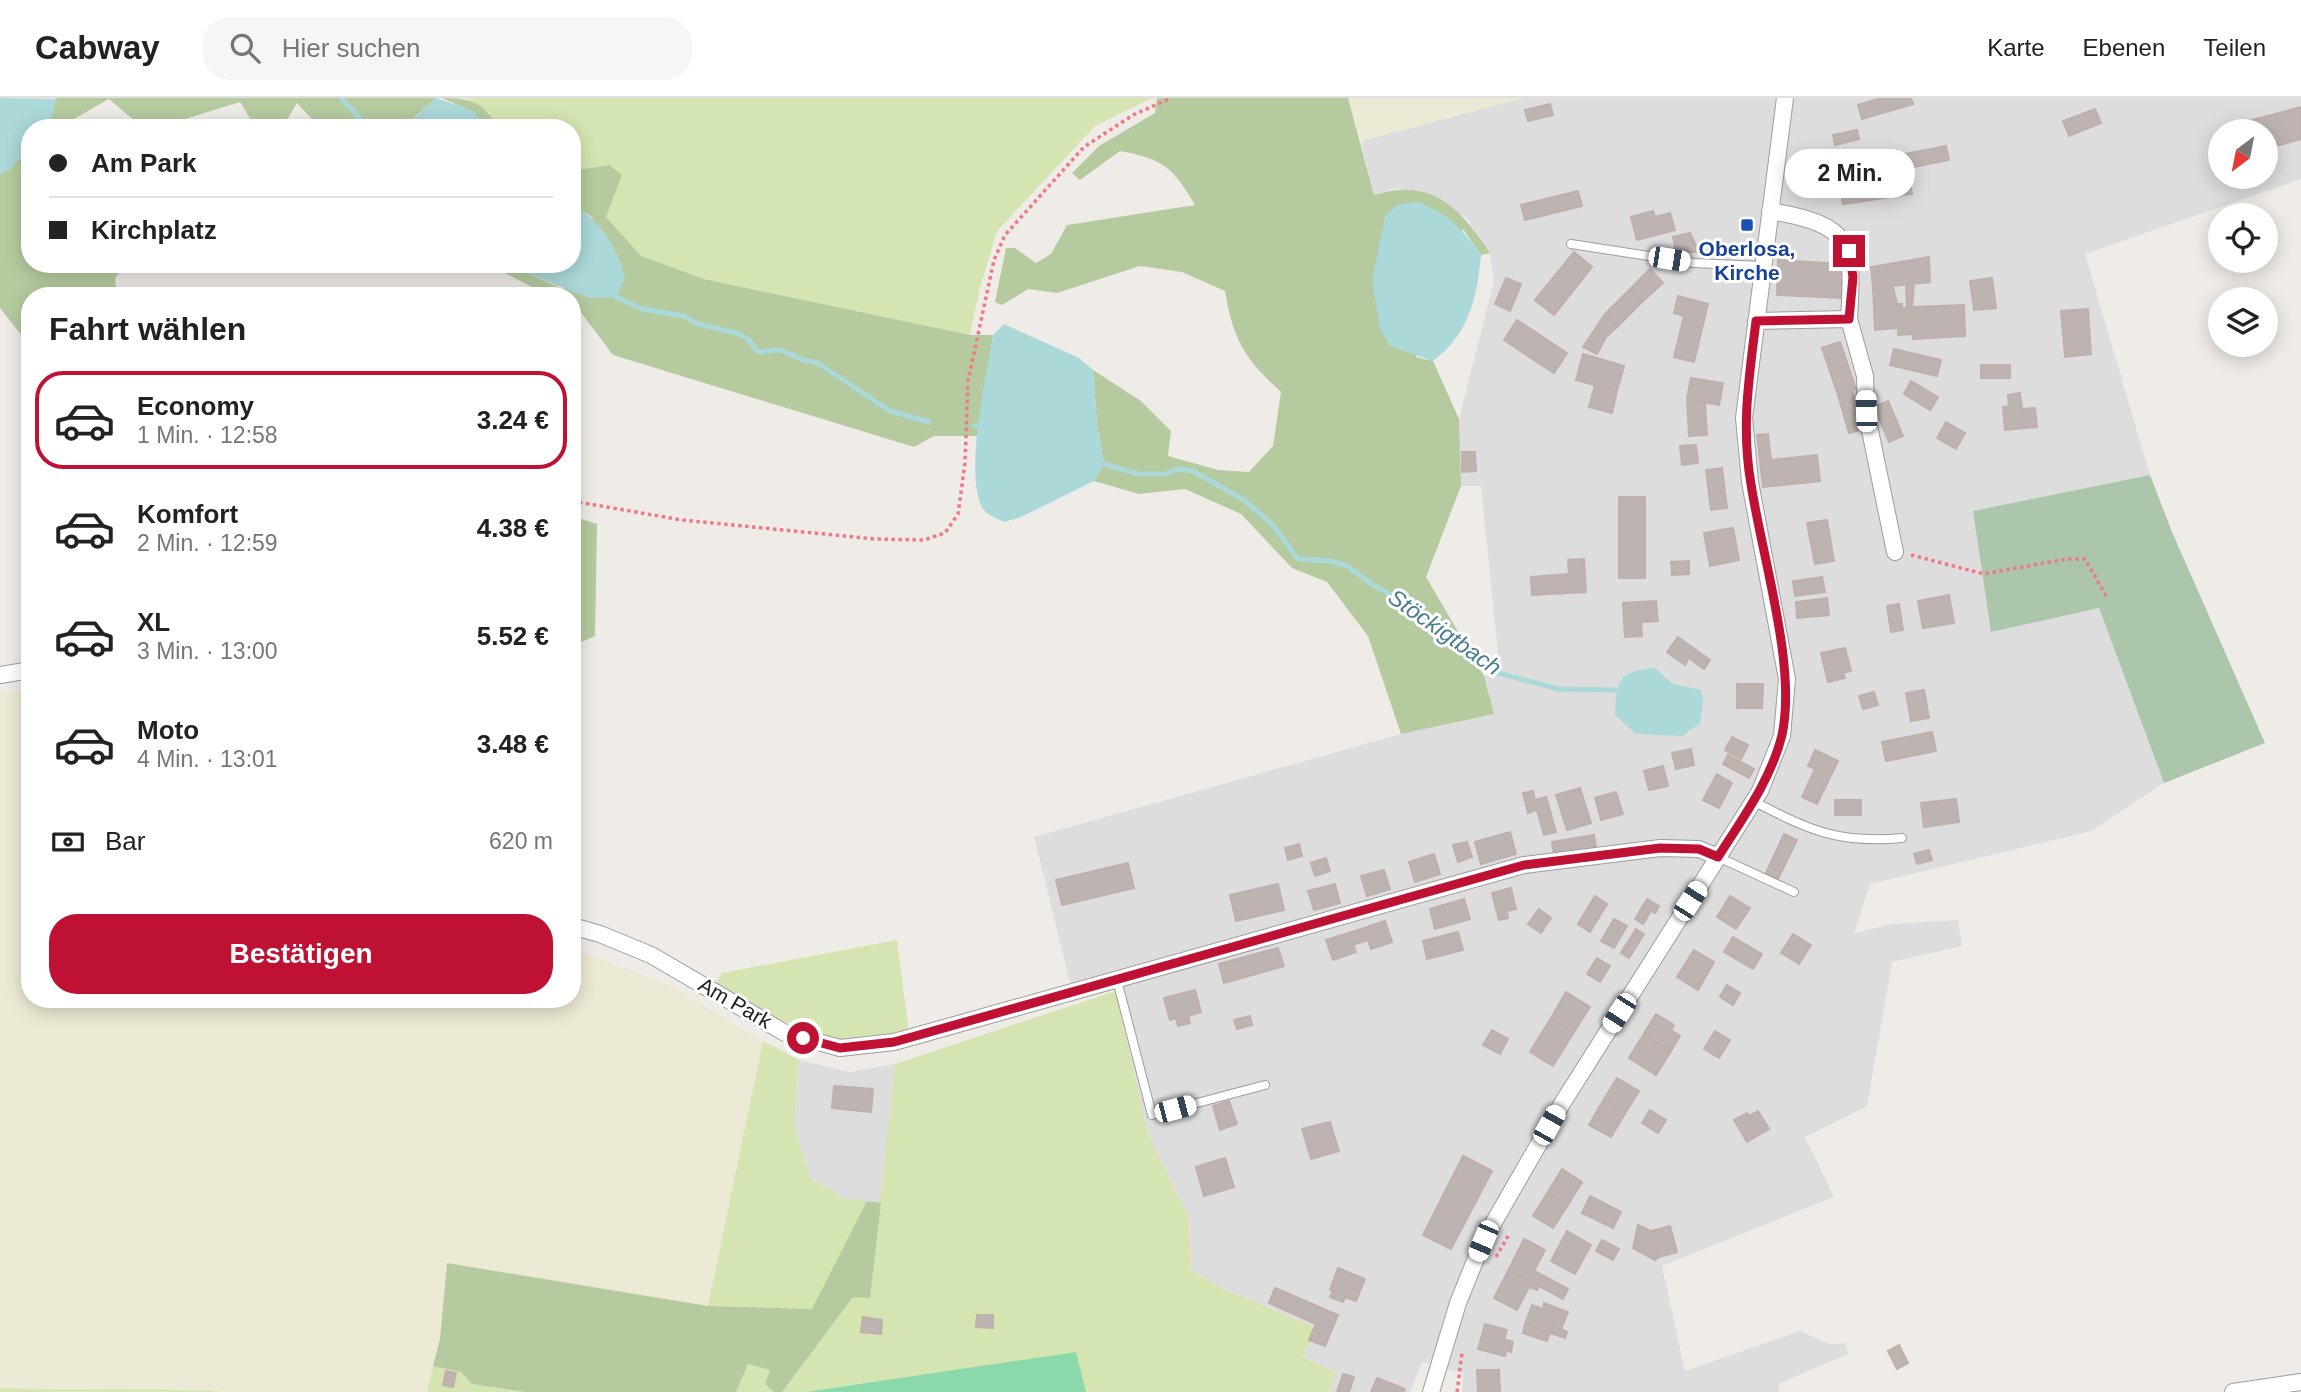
<!DOCTYPE html>
<html lang="de">
<head>
<meta charset="utf-8">
<style>
  body { margin:0; font-family:Arial,sans-serif; background:#f6f6f6; color:#222; height:100vh; display:flex; flex-direction:column; font-size:26px; white-space:nowrap }
  * { box-sizing:border-box; margin:0 }
  p { font-size:23px; color:#767676 }
  .icon { flex:none; width:38px; height:38px; fill:none; stroke:currentColor; stroke-width:2; stroke-linecap:round; stroke-linejoin:round }
  .map { position:relative; flex:1; overflow:hidden }
  .panel { position:absolute; left:21px; top:189px; width:560px; height:721px; display:flex; flex-direction:column; background:#fff; border-radius:28px; box-shadow:0 4px 18px #0003 }
  .panel>* { flex:none }
  .hud { position:absolute; left:21px; top:21px; width:560px; height:154px; border-radius:28px; box-shadow:0 4px 18px #0003; display:grid; align-content:center; height:154px; padding:0 28px; background:#fff }
  .needle { width:46px; rotate:212deg }
  .tools { position:absolute; left:2208px; top:21px; display:grid; gap:14px }
  .tools a { display:grid; place-items:center; width:70px; height:70px; border-radius:50%; background:#fff; box-shadow:0 4px 18px #0003; font-size:35px }
  .end { position:absolute; width:32px; height:32px; margin:-16px; border:9px solid #be1134; background:#fff; box-shadow:0 0 0 4px #fff }
  .from { border-radius:50% }
  .bubble { position:absolute; height:49px; border-radius:24px; background:#fff; box-shadow:0 4px 18px #0003; font-size:23px; font-weight:700; line-height:49px; text-align:center }
  .car { position:absolute; width:21px; height:42px; margin:-21px -10px; border-radius:9px; box-shadow:0 0 5px 2px #0007; background:linear-gradient(#fff 24%,#345 0 40%,#fff 0 76%,#345 0 86%,#fff 0) }
  .hud b { display:flex; align-items:center; gap:24px; height:66px; font-size:26px }
  .hud b+b { border-top:2px solid #e0e0e0 }
  .hud i { width:18px; height:18px; background:#222 }
  ul { padding:0; list-style:none }
  li { display:flex; align-items:center; gap:21px; height:98px; margin:0 14px 10px; padding:0 14px; border:4px solid transparent; border-radius:28px }
  li div { flex:1 }
  li b { display:block; font-size:26px }
  li em { font-style:normal; font-weight:700 }
  li.on { border-color:#be1134 }
  li>.icon { width:63px; height:63px; stroke-width:1.5 }
  h2 { padding:0 28px; font-size:32px; line-height:84px }
  .pay { display:flex; align-items:center; gap:18px; height:77px; padding:0 28px; font-size:26px }
  .pay p { margin-inline-start:auto }
  .action { display:flex; gap:14px; margin-top:auto; padding:14px 28px }
  .action a { flex:1; height:80px; border-radius:28px; background:#be1134; color:#fff; font-size:28px; font-weight:700; line-height:80px; text-align:center }
  header { display:flex; align-items:center; gap:42px; box-sizing:border-box; height:98px; padding:0 35px; background:#fff; border-bottom:2px solid #e0e0e0 }
  header strong { font-size:33px }
  nav { display:flex; gap:38px; margin-inline-start:auto; font-size:24px }
  .search { width:490px; height:63px; background:#f6f6f6; display:flex; align-items:center; gap:18px; box-sizing:border-box; padding:0 24px; border-radius:28px; color:#767676; font-size:26px }
  .map>svg:first-child { display:block }
  .residential { fill:#dedddd; fill-rule:evenodd }
  .farmland { fill:#ece9d4 }
  .grass { fill:#d5e5b1 }
  .forest { fill:#b5cb9f }
  .cemetery { fill:#abc6aa }
  .pitch { fill:#8bd8ab }
  .water { fill:#abd8d9 }
  .lines { fill:none; stroke-linecap:round; stroke-linejoin:round }
  .stream { stroke:#abd8d9; stroke-width:5 }
  .building { fill:#bdb3b0; stroke:#c0afaa; stroke-width:2 }
  .lane-casing { stroke:#9d9d9d; stroke-width:10 }
  .street-casing { stroke:#9d9d9d; stroke-width:18 }
  .path { stroke:#ef7985; stroke-width:3.5; stroke-dasharray:3.5 3.5; stroke-linecap:butt }
  .lane { stroke:#fff; stroke-width:8 }
  .street { stroke:#fff; stroke-width:16 }
  .route { stroke:#be1134; stroke-width:9 }
  .transit-dot { fill:#1a4fb4; stroke:#fff; stroke-width:2.5 }
  .labels { text-anchor:middle; stroke-width:6; stroke-linejoin:round; paint-order:stroke }
  .transit-label { font-size:21px; font-weight:bold; fill:#164399; stroke:#fff }
  .street-label { font-size:21px; fill:#202020; stroke:#fff }
  .water-label { font-size:23px; font-style:italic; fill:#497c91; stroke:#fff }
</style>
</head>
<body>
<header>
<strong>Cabway</strong>
<div class="search"><svg class="icon" aria-label="search" viewBox="0 0 24 24"><circle cx="10" cy="10" r="6"/><path d="M15 15l6 6"/></svg>Hier suchen</div>
<nav><a>Karte</a><a>Ebenen</a><a>Teilen</a></nav>
</header>
<div class="map">
<svg width="2301" height="1294" viewBox="0 0 2301 1294">
  <rect width="100%" height="100%" fill="#efebe7"/>
  <!-- residential -->
  <path class="residential" d="M1523,0H2301V81L2085,156L2150,377L1973,413L1991,534L2099,510L2164,685L2091,733L1870,786L1854,835L1892,826L1958,822L1962,848L1892,864L1867,1008L1805,1039L1834,1099L1662,1168L1685,1273L1800,1233L1830,1246L1845,1245L1848,1256L1778,1286L1780,1294H1462L1463,1275L1422,1264L1410,1294H1329L1335,1275L1303,1259L1314,1229L1223,1191L1191,1172L1189,1120L1148,1036L1112,874L1070,885L1034,739L1401,636L1494,616L1484,578L1500,575L1481,388H1461L1459,321L1494,183L1490,155L1466,119L1397,90L1374,97L1361,43ZM2221,33H2266V79H2221Z
    M799,962L850,974L895,966L881,1105L846,1101L811,1081L794,1028Z"/>
  <!-- farmland -->
  <path class="farmland" d="M1348,0H1523L1361,43Z
    M30,591V901H572V850L674,889L763,943L708,1208L447,1165L440,1241L427,1294H229L180,1291L48,1293L0,1290V595Z"/>
  <!-- grass -->
  <path class="grass" d="M467,0H1152L1095,28L997,133L979,193L970,237L704,181L640,158L606,119L609,67L572,73V30H499L489,14Z
    M897,842L909,935L843,944L774,920L715,887L722,875Z
    M1116,893L1148,1036L1189,1120L1191,1172L1223,1191L1315,1229L1303,1259L1336,1275L1329,1294H1086L1075,1255L806,1294H782L853,1198L870,1199L895,966Z
    M763,943L799,962L794,1028L811,1081L846,1101L867,1103L813,1211L708,1208Z
    M748,1265L771,1272L765,1286L774,1294H736Z
    M433,1268L461,1274L472,1286L525,1294H427Z
    M0,1290C76,1294 153,1289 229,1294H0Z"/>
  <!-- forest -->
  <path class="forest" d="M56,0H436L403,30H320L297,5L282,30H256L240,4L156,30H143L109,1L72,22L77,30H47Z
    M442,0C472,0 483,4 499,30H488L473,14Z
    M1157,0H1348L1374,97C1432,79 1460,110 1490,155L1481,157L1463,131L1416,259L1433,263L1459,321L1461,388L1426,479L1484,578L1494,616L1401,636L1368,538L1327,484L1292,470L1241,416L1185,391L1139,396L1094,383L1104,366L1097,327L1093,272L1141,303L1171,333L1168,358L1218,372L1249,374L1273,348L1281,294C1245,261 1233,242 1225,193L1182,174L1140,168L1057,195L1028,191L1002,207L995,204L1006,150H1015L1036,165L1051,156L1067,127L1195,107C1173,69 1163,61 1120,53L1080,82L1072,75L1099,48L1155,15Z
    M30,49V166H124L115,181L117,198H30V248L0,210V76L10,71Z
    M609,67L622,77L606,119L641,158L704,181L970,237H993L978,338H934L914,349L613,257L579,212L572,209V198H549L488,166H520L529,176L563,191L593,120L572,106V73Z
    M572,418L597,426L595,538L572,548Z
    M867,1103L881,1105L870,1200L853,1199L782,1294H774L765,1286L770,1272L748,1266L736,1294H525L472,1286L461,1274L433,1268L440,1241L447,1165L708,1208L812,1211Z"/>
  <!-- cemetery -->
  <path class="cemetery" d="M2150,377L2172,434L2265,645L2164,685L2099,510L1991,534L1973,413Z"/>
  <!-- pitch -->
  <path class="pitch" d="M1076,1254L1086,1294H806Z"/>
  <!-- water -->
  <path class="water" d="M0,0L57,1L49,28L30,30V49L10,71L0,76Z
    M436,0L473,13L488,30H404Z
    M1418,104C1447,115 1463,131 1481,157C1477,200 1469,236 1433,263L1390,248L1380,231L1372,182L1385,119L1396,107Z
    M572,106C601,124 616,147 625,179L616,199L589,200L529,176L520,166H572Z
    M1004,226L1079,260L1093,272L1097,327L1104,366L1094,383L1021,419L1004,424C996,420 986,417 982,409C964,374 987,276 993,237Z
    M1655,570L1673,586L1701,592L1703,604L1700,625L1682,638L1636,636L1615,617C1617,582 1618,573 1655,570Z"/>
  <g class="lines">
    <!-- stream -->
    <path class="stream" d="M341,0L369,30
      M616,199L642,211L684,218L695,225L736,235L748,241L758,254L780,252L806,263L816,264L890,313L929,324
      M974,328H978
      M1104,366L1138,376H1166L1178,371L1193,373L1244,402L1272,426L1298,461L1332,463L1347,468L1373,487L1431,519L1469,547L1498,575L1558,591L1617,592"/>
  </g>
  <!-- building -->
  <path class="building" d="M1881,0H1911L1913,6L1862,21L1858,7Z
    M1550,6L1553,17L1528,23L1525,12Z
    M2301,9V41L2266,51V33H2248L2245,24Z
    M2095,11L2101,25L2069,38L2063,23Z
    M1857,32L1859,41L1835,47L1833,37Z
    M1946,48L1949,62L1898,72L1895,58Z
    M1830,61L1834,81L1829,82L1832,94L1815,98L1808,66Z
    M1909,77L1912,96L1843,106L1840,88Z
    M1578,93L1582,108L1525,122L1521,107Z
    M1653,113L1655,119L1670,115L1675,132L1637,142L1631,119Z
    M1690,135L1699,154H1676L1673,139Z
    M1574,154L1592,169L1554,217L1535,202Z
    M1929,159L1930,184L1873,190L1871,169Z
    M1778,162L1843,166L1842,200L1777,197Z
    M1650,171L1663,185L1642,204L1630,191Z
    M1506,180L1521,186L1510,213L1495,206Z
    M1992,180L1996,210L1974,212L1970,183Z
    M1906,186H1914L1912,209L1907,210Z
    M1893,189L1897,206H1902V210L1912,209L1913,236L1898,237V230L1875,232L1873,190Z
    M1630,191L1642,204L1617,229L1605,216Z
    M1678,198L1708,206L1694,264L1674,259L1684,218L1674,215Z
    M1964,207L1965,238L1913,241L1912,209Z
    M2088,211L2091,256L2065,259L2061,213Z
    M1605,216L1617,229L1606,239L1597,256L1583,249Z
    M1517,222L1567,255L1554,275L1504,242Z
    M1840,244L1856,291L1838,297L1822,250Z
    M1894,251L1941,262L1937,278L1890,267Z
    M1583,256L1624,268L1617,293L1576,282Z
    M1981,267H2010V280H1981Z
    M1691,280L1723,285L1719,307L1687,301Z
    M1911,283L1938,299L1930,312L1904,296Z
    M1595,287L1617,293L1612,315L1589,309Z
    M1852,293L1863,331L1849,335L1838,297Z
    M2020,295L2022,311L2035,310L2037,329L2005,332L2003,309L2009,308L2008,297Z
    M1687,301L1705,305L1707,337L1689,338Z
    M1888,303L1903,338L1889,344L1874,309Z
    M1946,324L1965,335L1956,351L1937,340Z
    M1768,336L1771,362L1817,357L1820,383L1763,389L1757,337Z
    M1696,347L1698,365L1682,367L1680,348Z
    M1462,354H1475L1476,373L1462,374Z
    M1722,370L1725,394L1709,396L1706,372Z
    M1725,394L1727,410L1711,412L1709,396Z
    M1619,399H1645V480H1619Z
    M1827,422L1834,463L1815,466L1807,425Z
    M1733,430L1739,462L1710,468L1704,435Z
    M1584,461L1586,494L1532,497L1531,479L1569,476L1568,462Z
    M1689,463V476L1672,477L1671,464Z
    M1822,479L1825,494L1795,498L1793,483Z
    M1949,497L1954,525L1923,530L1918,503Z
    M1827,500L1829,517L1797,520L1796,504Z
    M1656,503L1658,523L1641,524L1642,538L1625,539L1623,505Z
    M1899,506L1903,532L1891,534L1887,508Z
    M1678,539L1710,562L1704,571L1689,560L1685,567L1667,554Z
    M1845,550L1851,573L1843,575L1845,580L1828,584L1821,555Z
    M1737,586H1763L1762,610H1737Z
    M1924,592L1929,620L1911,623L1906,595Z
    M1874,594L1878,607L1863,611L1859,598Z
    M1932,634L1936,653L1886,663L1882,644Z
    M1732,639L1748,647L1741,661L1725,652Z
    M1691,651L1694,667L1676,671L1672,655Z
    M1815,652L1838,663L1817,706L1802,699L1815,671L1808,668Z
    M1728,657L1754,671L1749,680L1723,666Z
    M1663,668L1668,688L1649,692L1644,673Z
    M1717,676L1732,685L1719,710L1703,702Z
    M1580,690L1591,725L1567,732L1556,697Z
    M1533,693L1535,702L1546,699L1556,734L1544,737L1537,712L1528,715L1523,695Z
    M1616,694L1623,716L1601,722L1595,700Z
    M1956,701L1959,724L1924,729L1921,705Z
    M1835,702H1861V717H1835Z
    M1510,734L1516,756L1481,766L1475,744Z
    M1784,736L1797,742L1778,781L1766,775Z
    M1594,737L1596,749L1554,757L1552,744Z
    M1467,744L1472,759L1458,764L1453,747Z
    M1299,746L1302,758L1288,762L1285,750Z
    M1929,752L1932,762L1917,766L1914,756Z
    M1434,756L1440,776L1415,784L1409,764Z
    M1326,760L1330,773L1315,778L1311,765Z
    M1128,765L1134,790L1062,807L1056,782Z
    M1384,772L1390,791L1367,798L1361,778Z
    M1278,786L1284,812L1236,823L1230,797Z
    M1335,786L1340,805L1314,812L1308,793Z
    M1511,790L1516,811L1507,813L1508,820L1499,822L1492,795Z
    M1595,798L1607,806L1590,834L1578,826Z
    M1730,798L1750,810L1736,831L1717,819Z
    M1464,801L1470,821L1435,831L1430,811Z
    M1647,801L1659,808L1655,815L1651,813L1643,826L1635,821Z
    M1539,811L1551,820L1541,835L1528,826Z
    M1614,821L1627,828L1614,850L1601,843Z
    M1385,823L1392,844L1371,851L1368,842L1353,847L1349,835Z
    M1636,831L1644,836L1629,860L1621,855Z
    M1458,834L1463,852L1427,861L1423,843Z
    M1349,835L1356,854L1333,862L1326,842Z
    M1793,836L1811,847L1799,866L1781,855Z
    M1733,839L1762,856L1753,871L1724,854Z
    M1278,850L1284,868L1224,885L1219,866Z
    M1694,852L1714,864L1698,892L1677,879Z
    M1597,860L1610,868L1600,884L1587,876Z
    M1727,887L1740,895L1733,907L1720,899Z
    M1195,892L1201,914L1188,918L1190,925L1178,928L1176,920L1170,922L1164,900Z
    M1566,894L1590,909L1574,934L1551,920Z
    M1656,916L1674,927L1671,932L1680,938L1671,953L1643,937Z
    M1250,918L1252,927L1237,931L1234,922Z
    M1551,920L1574,934L1553,968L1530,954Z
    M1492,932L1508,941L1500,956L1483,947Z
    M1715,933L1730,942L1719,960L1704,951Z
    M1643,937L1671,953L1656,977L1629,960Z
    M1617,980L1639,993L1626,1014L1604,1001Z
    M834,988L873,991L871,1014L832,1010Z
    M1604,1001L1626,1014L1611,1039L1589,1027Z
    M1229,1003L1237,1026L1220,1032L1213,1008Z
    M1650,1012L1666,1022L1658,1035L1642,1025Z
    M1758,1013L1769,1031L1747,1044L1734,1022L1747,1015L1749,1018Z
    M1330,1024L1339,1053L1311,1061L1302,1031Z
    M1463,1058L1492,1073L1451,1151L1423,1137Z
    M1225,1060L1234,1089L1204,1098L1196,1069Z
    M1562,1071L1582,1084L1568,1107L1548,1094Z
    M1548,1094L1568,1107L1553,1130L1533,1118Z
    M1590,1098L1621,1114L1613,1130L1582,1115Z
    M1638,1127L1651,1133L1659,1159L1655,1162L1633,1150Z
    M1670,1128L1677,1154L1659,1159L1651,1133Z
    M1567,1133L1591,1147L1575,1176L1551,1163Z
    M1524,1141L1545,1152L1534,1173L1544,1178L1539,1188L1508,1173Z
    M1602,1142L1619,1151L1613,1162L1596,1153Z
    M1338,1170L1365,1181L1356,1203L1345,1199L1343,1204L1330,1199L1333,1193L1330,1192Z
    M1508,1173L1539,1188L1537,1192L1529,1189L1517,1212L1494,1200Z
    M1544,1178L1568,1191L1563,1201L1539,1188Z
    M1275,1190L1338,1217L1325,1248L1309,1242L1316,1226L1269,1205Z
    M1544,1205L1559,1211L1550,1235L1525,1226L1532,1207L1543,1211Z
    M1559,1211L1568,1214L1561,1231L1567,1234L1565,1240L1550,1235Z
    M977,1217H993V1230L976,1229Z
    M863,1219L882,1222L881,1236L861,1234Z
    M1485,1226L1507,1232L1504,1241L1513,1244L1511,1254L1507,1252L1505,1258L1478,1251Z
    M1525,1226L1550,1235L1547,1243L1523,1235Z
    M1899,1247L1908,1265L1897,1271L1888,1253Z
    M1477,1272H1499L1500,1294H1478Z
    M446,1273L456,1275L453,1289L443,1287Z
    M1343,1276L1354,1279L1349,1294H1337Z
    M1377,1280L1405,1291L1404,1294H1371Z"/>
  <g class="lines">
    <defs>
      <path id="lane" d="M1571,146L1694,165L1763,168
        M1753,703C1809,732 1838,746 1902,740
        M1718,759L1794,794
        M1117,882L1152,1017L1265,987"/>
      <path id="street" d="M1770,113C1852,127 1854,143 1849,221
        M1756,223L1849,221L1865,278L1866,313L1895,454
        M0,577L30,572
        M572,828L600,836L651,857L785,935L840,950L894,944L1524,767L1660,750L1699,751L1718,759
        M1431,1294L1458,1205L1483,1143L1563,1004L1760,693L1782,638L1787,581L1750,384L1744,320L1785,0
        M2233,1294L2301,1284"/>
    </defs>
    <!-- lane casing -->
    <use href="#lane" class="lane-casing"/>
    <!-- street casing -->
    <use href="#street" class="street-casing"/>
    <!-- path -->
    <path class="path" d="M572,403L682,422L875,441L924,442L945,435L958,416L965,365L968,283L994,162L1005,137L1084,49L1133,17L1171,0
      M1911,457L1984,476L2066,461H2085L2106,498
      M1496,1159L1508,1138
      M1457,1294L1462,1255"/>
    <!-- lane -->
    <use href="#lane" class="lane"/>
    <!-- street -->
    <use href="#street" class="street"/>
  </g>
  <g class="lines">
    <!-- route -->
    <path class="route" d="M803,940L840,950L894,944L1524,767L1660,750L1699,751L1718,759C1742,721 1771,682 1782,637C1797,568 1762,459 1751,386C1741,329 1749,280 1756,223L1849,221L1853,179L1849,153"/>
  </g>
  <!-- markers -->
  <rect class="transit-dot" x="1740" y="120" width="14" height="14" rx="3.5"/>
  <g class="labels">
    <!-- transit labels -->
    <g class="transit-label">
      <text x="1747" y="158">Oberlosa,<tspan x="1747" dy="24">Kirche</tspan></text>
    </g>
    <!-- street labels -->
    <g class="street-label">
      <text transform="translate(735 905) rotate(30)" y="7">Am Park</text>
    </g>
    <!-- water labels -->
    <g class="water-label">
      <text transform="translate(1445 534) rotate(35)" y="8">Stöckigtbach</text>
    </g>
  </g>
</svg>
<div class="tools">
<a><svg class="needle" viewBox="-14 -14 28 28"><path d="M0-13l5 13h-10z" fill="#e53935"/><path d="M0 13l5-13h-10z" fill="#767676"/></svg></a>
<a><svg class="icon" aria-label="locate" viewBox="0 0 24 24"><circle cx="12" cy="12" r="6"/><path d="M12 2v4M12 18v4M2 12h4M18 12h4"/></svg></a>
<a><svg class="icon" aria-label="layers" viewBox="0 0 24 24"><path d="M12 4l9 5-9 5-9-5zM3 14l9 5 9-5"/></svg></a>
</div>
<i class="end from" style="left:803px;top:940px"></i>
<i class="end" style="left:1849px;top:153px"></i>
<div class="bubble" style="left:1785px;top:51px;width:130px">2 Min.</div>
<i class="car" style="left:1669px;top:161px;rotate:99deg"></i>
<i class="car" style="left:1866px;top:313px;rotate:358deg"></i>
<i class="car" style="left:1690px;top:803px;rotate:33deg"></i>
<i class="car" style="left:1619px;top:915px;rotate:213deg"></i>
<i class="car" style="left:1175px;top:1011px;rotate:75deg"></i>
<i class="car" style="left:1549px;top:1027px;rotate:29deg"></i>
<i class="car" style="left:1483px;top:1143px;rotate:203deg"></i>
<div class="hud">
<b><i class="from"></i>Am Park</b>
<b><i></i>Kirchplatz</b>
</div>
<section class="panel">
<h2>Fahrt wählen</h2>
<ul>
<li class="on"><svg class="icon" aria-label="car" viewBox="0 0 24 24"><path d="M5 17H2v-5l4-1 3-4h7l3 4 3 1v5h-3M9 17h6M6 11h13"/><circle cx="7" cy="17" r="2"/><circle cx="17" cy="17" r="2"/></svg><div><b>Economy</b><p>1 Min. · 12:58</p></div><em>3.24 €</em></li>
<li><svg class="icon" aria-label="car" viewBox="0 0 24 24"><path d="M5 17H2v-5l4-1 3-4h7l3 4 3 1v5h-3M9 17h6M6 11h13"/><circle cx="7" cy="17" r="2"/><circle cx="17" cy="17" r="2"/></svg><div><b>Komfort</b><p>2 Min. · 12:59</p></div><em>4.38 €</em></li>
<li><svg class="icon" aria-label="car" viewBox="0 0 24 24"><path d="M5 17H2v-5l4-1 3-4h7l3 4 3 1v5h-3M9 17h6M6 11h13"/><circle cx="7" cy="17" r="2"/><circle cx="17" cy="17" r="2"/></svg><div><b>XL</b><p>3 Min. · 13:00</p></div><em>5.52 €</em></li>
<li><svg class="icon" aria-label="car" viewBox="0 0 24 24"><path d="M5 17H2v-5l4-1 3-4h7l3 4 3 1v5h-3M9 17h6M6 11h13"/><circle cx="7" cy="17" r="2"/><circle cx="17" cy="17" r="2"/></svg><div><b>Moto</b><p>4 Min. · 13:01</p></div><em>3.48 €</em></li>
</ul>
<div class="pay"><svg class="icon" aria-label="cash" viewBox="0 0 24 24"><path d="M3 7h18v10H3z"/><circle cx="12" cy="12" r="2"/></svg>Bar<p>620 m</p></div>
<div class="action"><a>Bestätigen</a></div>
</section>
</div>
</body>
</html>
